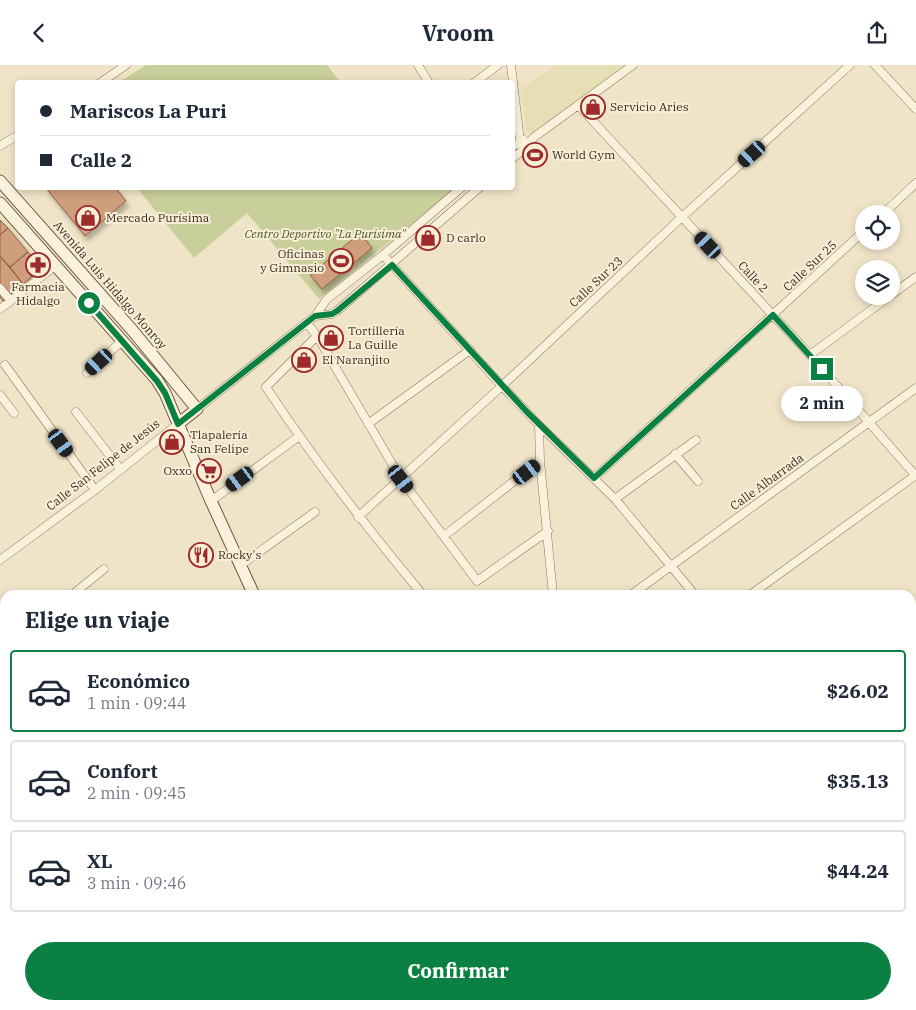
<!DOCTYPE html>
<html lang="es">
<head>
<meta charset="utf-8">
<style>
  body { margin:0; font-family:"IBM Plex Serif",serif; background:#f6f6f7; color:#1f2937; height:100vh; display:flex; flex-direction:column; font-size:19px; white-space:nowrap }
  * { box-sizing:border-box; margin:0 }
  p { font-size:16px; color:#747a83 }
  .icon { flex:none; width:28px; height:28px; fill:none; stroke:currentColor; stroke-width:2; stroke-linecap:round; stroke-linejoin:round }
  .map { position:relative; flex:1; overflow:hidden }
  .panel { position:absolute; left:0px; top:525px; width:916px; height:420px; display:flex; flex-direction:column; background:#fff; border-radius:15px 15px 0 0; box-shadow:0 2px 8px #0003 }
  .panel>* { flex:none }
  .guide { position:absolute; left:15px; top:15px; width:500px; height:110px; border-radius:5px; box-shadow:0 2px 8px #0003; display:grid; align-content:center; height:110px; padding:0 25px; background:#fff }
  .buttons { position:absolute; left:855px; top:140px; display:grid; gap:10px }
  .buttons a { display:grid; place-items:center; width:45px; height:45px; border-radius:50%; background:#fff; box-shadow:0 2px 8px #0003; font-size:25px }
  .end { position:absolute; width:22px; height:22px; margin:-11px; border:6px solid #0b8043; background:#fff; box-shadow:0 0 0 2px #fff }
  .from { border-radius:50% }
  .bubble { position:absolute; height:35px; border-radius:18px; background:#fff; box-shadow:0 2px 8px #0003; font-size:16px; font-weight:800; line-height:35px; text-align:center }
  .car { position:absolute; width:15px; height:30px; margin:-15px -8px; border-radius:6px; box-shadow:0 0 4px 1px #0007; background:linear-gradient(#222 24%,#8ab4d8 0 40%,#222 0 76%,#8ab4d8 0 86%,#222 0) }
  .guide b { display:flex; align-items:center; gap:18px; height:48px; font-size:19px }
  .guide b+b { border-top:1px solid #e0e1e3 }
  .guide i { width:12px; height:12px; background:#1f2937 }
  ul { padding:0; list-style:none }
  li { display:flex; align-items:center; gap:15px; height:82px; margin:0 10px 8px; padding:0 15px; border:2px solid #e0e1e3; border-radius:5px }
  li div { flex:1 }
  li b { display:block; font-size:19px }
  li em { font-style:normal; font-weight:800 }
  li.active { border-color:#0b8043 }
  li>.icon { width:45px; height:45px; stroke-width:1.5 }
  h2 { padding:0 25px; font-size:22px; line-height:60px }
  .primary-button { display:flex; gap:10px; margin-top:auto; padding:10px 25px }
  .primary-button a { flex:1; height:58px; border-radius:30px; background:#0b8043; color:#fff; font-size:20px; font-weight:800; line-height:58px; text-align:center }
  header { display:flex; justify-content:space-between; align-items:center; height:65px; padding:0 25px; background:#fff; font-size:22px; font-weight:800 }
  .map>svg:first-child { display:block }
  .farmland { fill:#e6deb5 }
  .green { fill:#c9cf9b }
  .building { fill:#cf9f7d; stroke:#8d5f41; filter:url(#shadow) }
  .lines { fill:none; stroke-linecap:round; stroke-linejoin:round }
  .street-casing { stroke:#8d765c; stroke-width:9 }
  .secondary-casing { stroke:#6f573f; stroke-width:13 }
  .street { stroke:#faf1dc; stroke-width:8 }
  .secondary { stroke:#faf1dc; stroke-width:11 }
  .route { stroke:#0b8043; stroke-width:6 }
  .labels { text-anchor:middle; stroke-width:4; stroke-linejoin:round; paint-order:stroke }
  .poi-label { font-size:12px; fill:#3d2e20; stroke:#f7eed8; text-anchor:start }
  .park-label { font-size:12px; font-style:italic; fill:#4d5a26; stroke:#f7eed8 }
  .street-label { font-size:12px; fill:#3d2e20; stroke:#f7eed8 }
</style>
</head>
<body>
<header><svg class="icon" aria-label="back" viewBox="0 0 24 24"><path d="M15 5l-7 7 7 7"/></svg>Vroom<svg class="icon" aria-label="share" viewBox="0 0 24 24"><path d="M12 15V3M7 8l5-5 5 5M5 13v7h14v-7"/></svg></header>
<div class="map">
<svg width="916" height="945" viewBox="0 0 916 945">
  <defs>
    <filter id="shadow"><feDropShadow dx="3" dy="5" stdDeviation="2.5" flood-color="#0004"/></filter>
  </defs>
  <rect width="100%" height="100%" fill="#f0e4c8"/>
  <!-- farmland -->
  <path class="farmland" d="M555,0H626L578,37L531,68L526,66L522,23Z"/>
  <!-- green -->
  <path class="green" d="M146,0H327L340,17H119Z
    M137,123H456L319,234L247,148L194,193Z"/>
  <!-- building -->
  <path class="building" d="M45,122H115L126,136L85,171Z
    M0,155L8,163L0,170Z
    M8,163L28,187L10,202L0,191V170Z
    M360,168L372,183L322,224L310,210Z
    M28,187L42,202L23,219L10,202Z
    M0,191L23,219L3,236L0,232Z
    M0,873L5,879V934L0,928Z
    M529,940H576V945H529Z"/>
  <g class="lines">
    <defs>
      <path id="street" d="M418,0L429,18
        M511,0L520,76L524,84
        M875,0L916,44
        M100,18L126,0
        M474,18L498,0
        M578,40L810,290L916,411
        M0,81L18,70
        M512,82L524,75
        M512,94L524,84L533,73L633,0
        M883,149L916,118
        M383,190L502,321L539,360L615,434L695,530
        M0,223L11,236
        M891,230L916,212
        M0,244L56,200
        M315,251L332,249L337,246L480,122
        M307,258L317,271L401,414L477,516L548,466
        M317,271L266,322C314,395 367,463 423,530
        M810,290L890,231
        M5,300L95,425
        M87,308L123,275
        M0,330L14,348
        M197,344L315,251L327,234L383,190L462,122
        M76,347L121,405
        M368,359L470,285
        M539,360L540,396L553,530
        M675,389L698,416
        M594,413L864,166
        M615,434L696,375
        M211,436L298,372
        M358,452L502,321L682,152L850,0
        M444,471L540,396
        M0,495L95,425L178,359
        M241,500L315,447
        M72,530L104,504
        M631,530L916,323
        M750,530L916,410
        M911,547L916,544
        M0,588L5,584
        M911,661L916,658
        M0,698L5,704
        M911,782L916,787
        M911,857L916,853
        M911,919L916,915
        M208,940L212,945
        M335,940L340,945
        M589,940V945
        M612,940L617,945
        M693,940L698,945
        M771,940L776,945
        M76,945L82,940
        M165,945L171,940
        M300,945L306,940
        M710,945L716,940
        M803,945L809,940
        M878,945L885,940"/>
      <path id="secondary" d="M0,116L133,266L197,344L178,359
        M0,138L157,315L165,328L211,436L254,530
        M432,940L434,945"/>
    </defs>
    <!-- street casing -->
    <use href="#street" class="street-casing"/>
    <!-- secondary casing -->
    <use href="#secondary" class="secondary-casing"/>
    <!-- street -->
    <use href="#street" class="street"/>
    <!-- secondary -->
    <use href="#secondary" class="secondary"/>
  </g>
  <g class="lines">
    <!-- route -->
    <path class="route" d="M89,238L157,316L165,328L178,359L315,251L332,249L337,246L392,200L527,347L594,413L773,250L822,304"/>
  </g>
  <!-- icons -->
  <defs>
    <symbol id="shop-ring" viewBox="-11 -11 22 22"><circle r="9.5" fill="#f7eed8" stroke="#9e2a2b" stroke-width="1.5"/><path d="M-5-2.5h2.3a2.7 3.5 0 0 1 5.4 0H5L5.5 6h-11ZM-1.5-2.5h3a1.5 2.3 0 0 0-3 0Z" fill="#9e2a2b"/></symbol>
    <symbol id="stadium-ring" viewBox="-11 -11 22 22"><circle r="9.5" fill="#f7eed8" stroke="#9e2a2b" stroke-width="1.5"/><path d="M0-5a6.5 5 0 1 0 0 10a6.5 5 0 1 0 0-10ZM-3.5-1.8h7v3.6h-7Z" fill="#9e2a2b"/></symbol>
    <symbol id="pharmacy-ring" viewBox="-11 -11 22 22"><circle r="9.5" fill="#f7eed8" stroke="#9e2a2b" stroke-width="1.5"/><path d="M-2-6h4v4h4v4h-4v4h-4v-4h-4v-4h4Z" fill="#9e2a2b"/></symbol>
    <symbol id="supermarket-ring" viewBox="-11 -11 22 22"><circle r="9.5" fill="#f7eed8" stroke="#9e2a2b" stroke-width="1.5"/><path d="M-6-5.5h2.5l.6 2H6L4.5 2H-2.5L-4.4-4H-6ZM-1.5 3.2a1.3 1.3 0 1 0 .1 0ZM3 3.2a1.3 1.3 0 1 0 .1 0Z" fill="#9e2a2b"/></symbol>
    <symbol id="restaurant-ring" viewBox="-11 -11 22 22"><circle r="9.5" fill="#f7eed8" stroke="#9e2a2b" stroke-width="1.5"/><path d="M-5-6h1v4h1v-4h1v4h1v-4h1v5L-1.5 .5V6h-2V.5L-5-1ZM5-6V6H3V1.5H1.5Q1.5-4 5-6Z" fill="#9e2a2b"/></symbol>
  </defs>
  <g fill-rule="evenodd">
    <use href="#shop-ring" x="579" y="28" width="28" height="28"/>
    <use href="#stadium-ring" x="521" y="76" width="28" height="28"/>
    <use href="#shop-ring" x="74" y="139" width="28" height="28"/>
    <use href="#shop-ring" x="414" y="159" width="28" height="28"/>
    <use href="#stadium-ring" x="327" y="182" width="28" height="28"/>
    <use href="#pharmacy-ring" x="24" y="186" width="28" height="28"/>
    <use href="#shop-ring" x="317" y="259" width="28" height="28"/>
    <use href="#shop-ring" x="290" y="281" width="28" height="28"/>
    <use href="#shop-ring" x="158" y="363" width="28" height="28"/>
    <use href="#supermarket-ring" x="195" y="392" width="28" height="28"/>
    <use href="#restaurant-ring" x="187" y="476" width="28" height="28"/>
  </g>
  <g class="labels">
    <!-- poi labels -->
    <g class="poi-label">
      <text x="610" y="46">Servicio Aries</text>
      <text x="552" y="94">World Gym</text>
      <text x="106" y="157">Mercado Purísima</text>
      <text x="446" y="177">D carlo</text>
      <text x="324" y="193" text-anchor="end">Oficinas<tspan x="324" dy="14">y Gimnasio</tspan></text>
      <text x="38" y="226" text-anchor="middle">Farmacia<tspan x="38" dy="14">Hidalgo</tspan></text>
      <text x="348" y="270">Tortillería<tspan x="348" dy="14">La Guille</tspan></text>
      <text x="322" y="299">El Naranjito</text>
      <text x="190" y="374">Tlapalería<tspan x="190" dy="14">San Felipe</tspan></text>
      <text x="192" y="410" text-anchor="end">Oxxo</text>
      <text x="218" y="494">Rocky's</text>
    </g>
    <!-- park labels -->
    <g class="park-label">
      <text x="325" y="173">Centro Deportivo "La Purisima"</text>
    </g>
    <!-- street labels -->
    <g class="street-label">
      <text transform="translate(810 201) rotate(-43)" y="4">Calle Sur 25</text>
      <text transform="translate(753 212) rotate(47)" y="4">Calle 2</text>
      <text transform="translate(596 217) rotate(-43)" y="4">Calle Sur 23</text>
      <text transform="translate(110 220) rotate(49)" y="4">Avenida Luis Hidalgo Monroy</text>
      <text transform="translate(103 400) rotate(-38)" y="4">Calle San Felipe de Jesús</text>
      <text transform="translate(767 417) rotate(-36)" y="4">Calle Albarrada</text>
    </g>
  </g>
</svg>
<div class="buttons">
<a><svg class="icon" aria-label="locate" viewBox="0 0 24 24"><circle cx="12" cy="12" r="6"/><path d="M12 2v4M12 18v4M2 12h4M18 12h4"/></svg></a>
<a><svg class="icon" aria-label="layers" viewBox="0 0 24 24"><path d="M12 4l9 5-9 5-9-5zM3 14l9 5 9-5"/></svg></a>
</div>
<i class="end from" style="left:89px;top:238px"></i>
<i class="end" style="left:822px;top:304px"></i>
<div class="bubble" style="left:781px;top:321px;width:82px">2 min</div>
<i class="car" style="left:752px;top:89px;rotate:228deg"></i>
<i class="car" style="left:708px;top:180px;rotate:317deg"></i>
<i class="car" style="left:99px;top:297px;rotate:228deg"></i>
<i class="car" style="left:61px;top:378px;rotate:144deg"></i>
<i class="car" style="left:527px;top:407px;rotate:53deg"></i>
<i class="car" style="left:240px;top:414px;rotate:234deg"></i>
<i class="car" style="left:401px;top:414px;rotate:142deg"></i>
<div class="guide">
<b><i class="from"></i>Mariscos La Puri</b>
<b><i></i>Calle 2</b>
</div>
<section class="panel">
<h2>Elige un viaje</h2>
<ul>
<li class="active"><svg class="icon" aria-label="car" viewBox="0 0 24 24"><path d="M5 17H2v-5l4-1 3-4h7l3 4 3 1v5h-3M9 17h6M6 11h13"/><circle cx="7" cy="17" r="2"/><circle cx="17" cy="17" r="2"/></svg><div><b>Económico</b><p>1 min · 09:44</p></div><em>$26.02</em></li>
<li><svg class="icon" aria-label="car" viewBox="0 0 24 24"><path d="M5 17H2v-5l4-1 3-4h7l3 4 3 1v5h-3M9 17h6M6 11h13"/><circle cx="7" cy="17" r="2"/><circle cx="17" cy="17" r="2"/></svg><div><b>Confort</b><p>2 min · 09:45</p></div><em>$35.13</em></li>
<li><svg class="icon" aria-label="car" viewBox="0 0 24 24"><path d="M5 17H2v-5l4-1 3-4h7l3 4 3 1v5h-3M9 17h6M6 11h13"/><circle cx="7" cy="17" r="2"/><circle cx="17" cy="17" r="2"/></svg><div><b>XL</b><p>3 min · 09:46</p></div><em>$44.24</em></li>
</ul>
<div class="primary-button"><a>Confirmar</a></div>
</section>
</div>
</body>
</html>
